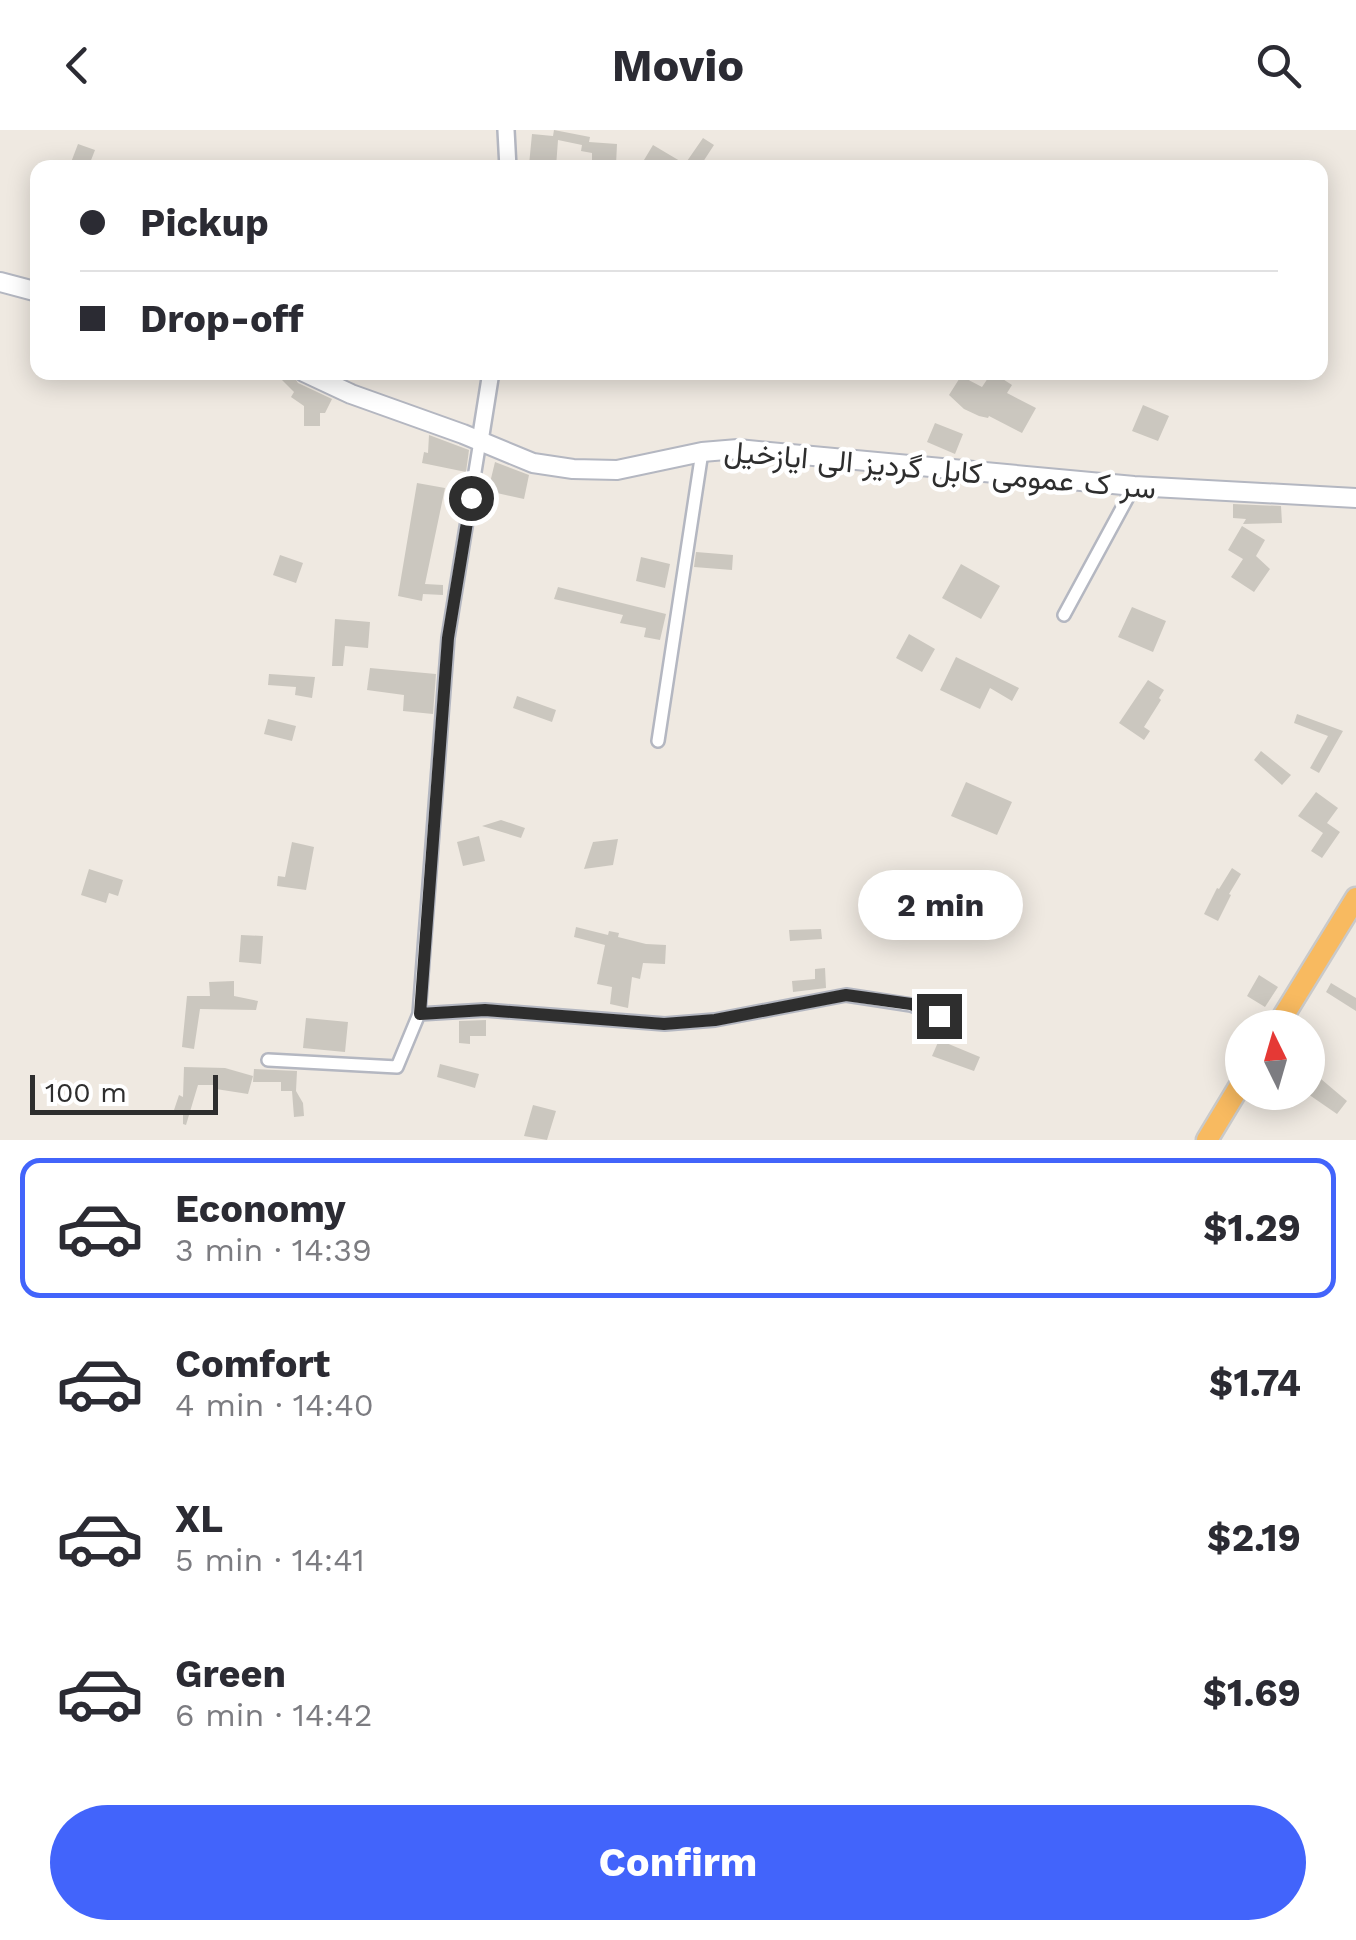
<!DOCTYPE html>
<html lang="en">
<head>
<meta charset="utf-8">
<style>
  body { margin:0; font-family:"Work Sans",Vazirmatn,sans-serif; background:#f7f7f7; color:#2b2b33; height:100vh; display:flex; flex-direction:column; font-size:38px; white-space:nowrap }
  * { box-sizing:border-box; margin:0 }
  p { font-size:32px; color:#7c7c81 }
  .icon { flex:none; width:55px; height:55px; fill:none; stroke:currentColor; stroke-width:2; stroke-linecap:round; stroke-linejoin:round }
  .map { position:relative; height:1010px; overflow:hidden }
  .panel { display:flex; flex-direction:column; background:#fff; flex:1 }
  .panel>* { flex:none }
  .hud { position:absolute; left:30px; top:30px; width:1298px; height:220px; border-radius:20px; box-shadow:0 5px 25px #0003; display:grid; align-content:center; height:220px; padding:0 50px; background:#fff }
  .needle { width:65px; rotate:355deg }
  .buttons { position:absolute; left:1225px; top:880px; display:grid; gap:20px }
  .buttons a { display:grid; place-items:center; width:100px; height:100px; border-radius:50%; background:#fff; box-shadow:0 5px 25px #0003; font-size:50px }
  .scale { position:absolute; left:30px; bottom:25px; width:188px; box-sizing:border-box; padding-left:10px; border:5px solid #2e2e2e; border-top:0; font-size:28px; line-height:35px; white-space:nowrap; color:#2e2e2e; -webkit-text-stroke:8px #fff; paint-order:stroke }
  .end { position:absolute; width:45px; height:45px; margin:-22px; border:12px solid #2e2e2e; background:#fff; box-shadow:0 0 0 5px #fff }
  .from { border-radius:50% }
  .bubble { position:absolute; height:70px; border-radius:35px; background:#fff; box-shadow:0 5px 25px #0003; font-size:32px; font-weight:700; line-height:70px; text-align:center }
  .hud b { display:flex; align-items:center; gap:35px; height:95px; font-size:38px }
  .hud b+b { border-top:2px solid #e1e1e2 }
  .hud i { width:25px; height:25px; background:#2b2b33 }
  ul { padding:18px 0 0; list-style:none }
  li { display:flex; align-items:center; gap:30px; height:140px; margin:0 20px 15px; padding:0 30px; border:5px solid transparent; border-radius:20px }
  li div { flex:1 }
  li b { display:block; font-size:38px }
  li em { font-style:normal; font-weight:700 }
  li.current { border-color:#4264fb }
  li>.icon { width:90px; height:90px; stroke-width:1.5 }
  .cta { display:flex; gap:20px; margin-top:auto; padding:20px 50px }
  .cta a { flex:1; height:115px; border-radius:60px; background:#4264fb; color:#fff; font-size:40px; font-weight:700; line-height:115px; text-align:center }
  header { display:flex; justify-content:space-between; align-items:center; height:130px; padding:0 50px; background:#fff; font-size:45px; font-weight:700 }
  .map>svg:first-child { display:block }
  .building { fill:#cbc7bf }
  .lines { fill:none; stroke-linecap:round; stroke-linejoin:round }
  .minor-casing { stroke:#b4b7c1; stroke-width:16 }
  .tertiary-casing { stroke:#b4b7c1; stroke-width:20 }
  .secondary-casing { stroke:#b4b7c1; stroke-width:22 }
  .trunk-casing { stroke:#c9c9c9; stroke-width:25 }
  .minor { stroke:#fff; stroke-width:11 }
  .tertiary { stroke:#fff; stroke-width:15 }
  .secondary { stroke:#fff; stroke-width:18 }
  .trunk { stroke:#f8ba60; stroke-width:20 }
  .route { stroke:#2e2e2e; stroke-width:12 }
  .labels { text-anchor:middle; stroke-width:9; stroke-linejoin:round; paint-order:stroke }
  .street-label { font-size:30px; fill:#2e2e2e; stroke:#fff }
</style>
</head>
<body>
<header><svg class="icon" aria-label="back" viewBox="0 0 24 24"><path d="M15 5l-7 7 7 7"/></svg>Movio<svg class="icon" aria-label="search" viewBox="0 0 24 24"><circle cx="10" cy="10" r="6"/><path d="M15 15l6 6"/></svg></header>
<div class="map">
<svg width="1356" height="1010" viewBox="0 0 1356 1010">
  <rect width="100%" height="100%" fill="#efe9e1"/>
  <!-- building -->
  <path class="building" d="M554,0L590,7L589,12L617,14L616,35L592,34V23L581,21L582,15L558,10L556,37L529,35L532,4L553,6Z
    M703,8L714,15L699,38H658L644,30L653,15L685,34Z
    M78,14L95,20L88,38L70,35Z
    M274,242H291L298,253L332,269L325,283H320V296H304V276L291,267L294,262Z
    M992,242L1012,255L1007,263L1036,278L1022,303L989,286L988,288L979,286L964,279L949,265L961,246L982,257Z
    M1143,275L1169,286L1158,311L1132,301Z
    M935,293L963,304L955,324L927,312Z
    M429,305L469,320L466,342L422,333L424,322L428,323Z
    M495,332L529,345L524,369L488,361Z
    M417,353L445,358L425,454L443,455V465L423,464L422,471L398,466Z
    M1233,374L1281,376L1282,393L1243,394L1246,389L1233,388Z
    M1242,396L1265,410L1256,426L1270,439L1254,462L1231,447L1243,429L1228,420Z
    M696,422L733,425L732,440L694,437Z
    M280,425L303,433L296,453L273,445Z
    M641,427L670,434L665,458L636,451Z
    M961,434L1000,456L981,489L942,468Z
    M558,457L666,484L660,510L644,507L646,498L620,493L623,485L554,469Z
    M1132,477L1166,491L1153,522L1118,507Z
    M335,489L370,492L368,518L345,516L343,536H332Z
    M909,504L935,519L922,542L896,528Z
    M956,527L1019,558L1012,571L990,558L980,579L940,560Z
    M370,538L436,544L433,584L403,581L404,565L367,560Z
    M269,544L315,547L312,568L295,565L296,557L268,555Z
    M1148,550L1164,560L1159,568L1161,570L1144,597L1150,601L1144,610L1119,593Z
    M517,566L556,580L552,592L513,578Z
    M1297,584L1343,601L1319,643L1310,638L1328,606L1294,593Z
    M268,589L296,596L292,611L264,604Z
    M1261,621L1291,645L1282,655L1254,630Z
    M966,652L1012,672L997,705L951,686Z
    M1316,662L1338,678L1327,693L1340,702L1322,728L1311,721L1323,703L1298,686Z
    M501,690L525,698L521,708L482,696Z
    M479,706L485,731L463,736L457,712Z
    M618,709L613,735L584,739L593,712Z
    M292,712L314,717L306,760L277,756L278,746L285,747Z
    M1232,738L1241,744L1229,764L1231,765L1218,791L1204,784L1217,758L1219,759Z
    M89,739L123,750L118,766L109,763L106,773L81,765Z
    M576,797L608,805L609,801L619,803L618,807L646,814L666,815L665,834L643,833L640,849L632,847L628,878L610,874L612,857L597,854L605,815L574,807Z
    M821,799L822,809L790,811L789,800Z
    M241,805L263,806L261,834L239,832Z
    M825,838L826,858L793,862L792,851L815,849V839Z
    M1259,845L1278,857L1265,877L1247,866Z
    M234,851V866L258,871L256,880L200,879L194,919L182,917L187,866H210L209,852Z
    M1331,853L1356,868V881L1326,862Z
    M306,888L348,892L345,922L303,918Z
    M486,890V906H470V914L459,913V891Z
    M939,910L980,927L974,941L932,926Z
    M440,934L479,944L475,958L437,947Z
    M184,937L225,938L253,946L248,964L216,959L217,955H198L186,995L183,994V983L174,980L179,965L183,967Z
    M1308,938L1347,971L1337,984L1308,964Z
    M254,939L297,941L296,961L303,973L304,986L294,987L292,961H281V952H253Z
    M533,975L556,981L547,1010L524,1006Z"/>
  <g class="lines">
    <defs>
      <path id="minor" d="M1064,485L1134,356
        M658,611L702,322
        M419,884L485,880L665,894L715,890L846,865L911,875L939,886
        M268,930L397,937L419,884L448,508L480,311"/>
      <path id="tertiary" d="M506,0L508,38
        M480,311L491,242"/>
      <path id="secondary" d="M0,152L38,162
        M304,242L351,264L463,304L533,333L573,339L617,340L702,322L738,319L1134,356L1356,368"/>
      <path id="trunk" d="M1276,898L1356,768
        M1207,1010L1242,952"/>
    </defs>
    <!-- minor casing -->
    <use href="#minor" class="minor-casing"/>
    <!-- tertiary casing -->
    <use href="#tertiary" class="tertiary-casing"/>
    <!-- secondary casing -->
    <use href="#secondary" class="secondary-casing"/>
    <!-- trunk casing -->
    <use href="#trunk" class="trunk-casing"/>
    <!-- minor -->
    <use href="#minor" class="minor"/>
    <!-- tertiary -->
    <use href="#tertiary" class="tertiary"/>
    <!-- secondary -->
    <use href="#secondary" class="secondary"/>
    <!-- trunk -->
    <use href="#trunk" class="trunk"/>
  </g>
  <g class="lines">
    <!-- route -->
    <path class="route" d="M471,368L448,508L420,884L485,880L664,894L715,890L846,865L911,874L939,886"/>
  </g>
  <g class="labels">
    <!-- street labels -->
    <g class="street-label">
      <text transform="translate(940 340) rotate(5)" y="10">سر ک عمومی کابل گردیز الی ایازخیل</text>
    </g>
  </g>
</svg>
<div class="buttons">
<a><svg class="needle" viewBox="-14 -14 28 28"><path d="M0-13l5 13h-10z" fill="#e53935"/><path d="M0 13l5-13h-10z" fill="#7c7c81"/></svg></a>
</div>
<div class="scale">100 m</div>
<i class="end from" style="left:471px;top:368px"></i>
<i class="end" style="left:939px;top:886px"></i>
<div class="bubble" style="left:858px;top:740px;width:165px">2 min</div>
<div class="hud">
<b><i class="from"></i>Pickup</b>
<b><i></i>Drop-off</b>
</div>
</div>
<section class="panel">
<ul>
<li class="current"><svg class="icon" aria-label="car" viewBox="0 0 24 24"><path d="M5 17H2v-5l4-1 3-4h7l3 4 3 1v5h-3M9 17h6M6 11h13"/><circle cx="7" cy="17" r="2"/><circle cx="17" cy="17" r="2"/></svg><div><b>Economy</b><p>3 min · 14:39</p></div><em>$1.29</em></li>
<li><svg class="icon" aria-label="car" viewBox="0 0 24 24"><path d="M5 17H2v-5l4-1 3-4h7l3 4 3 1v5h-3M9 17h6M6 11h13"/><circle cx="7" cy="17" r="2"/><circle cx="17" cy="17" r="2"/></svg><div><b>Comfort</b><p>4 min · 14:40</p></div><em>$1.74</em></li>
<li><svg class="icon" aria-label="car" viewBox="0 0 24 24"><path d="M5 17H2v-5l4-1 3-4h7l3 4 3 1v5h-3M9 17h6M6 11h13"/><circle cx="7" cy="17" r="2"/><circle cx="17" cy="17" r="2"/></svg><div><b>XL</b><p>5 min · 14:41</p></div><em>$2.19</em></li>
<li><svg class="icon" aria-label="car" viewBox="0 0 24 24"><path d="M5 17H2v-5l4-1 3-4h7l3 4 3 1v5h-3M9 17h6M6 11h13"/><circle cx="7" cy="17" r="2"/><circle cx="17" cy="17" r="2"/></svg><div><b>Green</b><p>6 min · 14:42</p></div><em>$1.69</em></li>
</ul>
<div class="cta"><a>Confirm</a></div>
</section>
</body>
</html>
